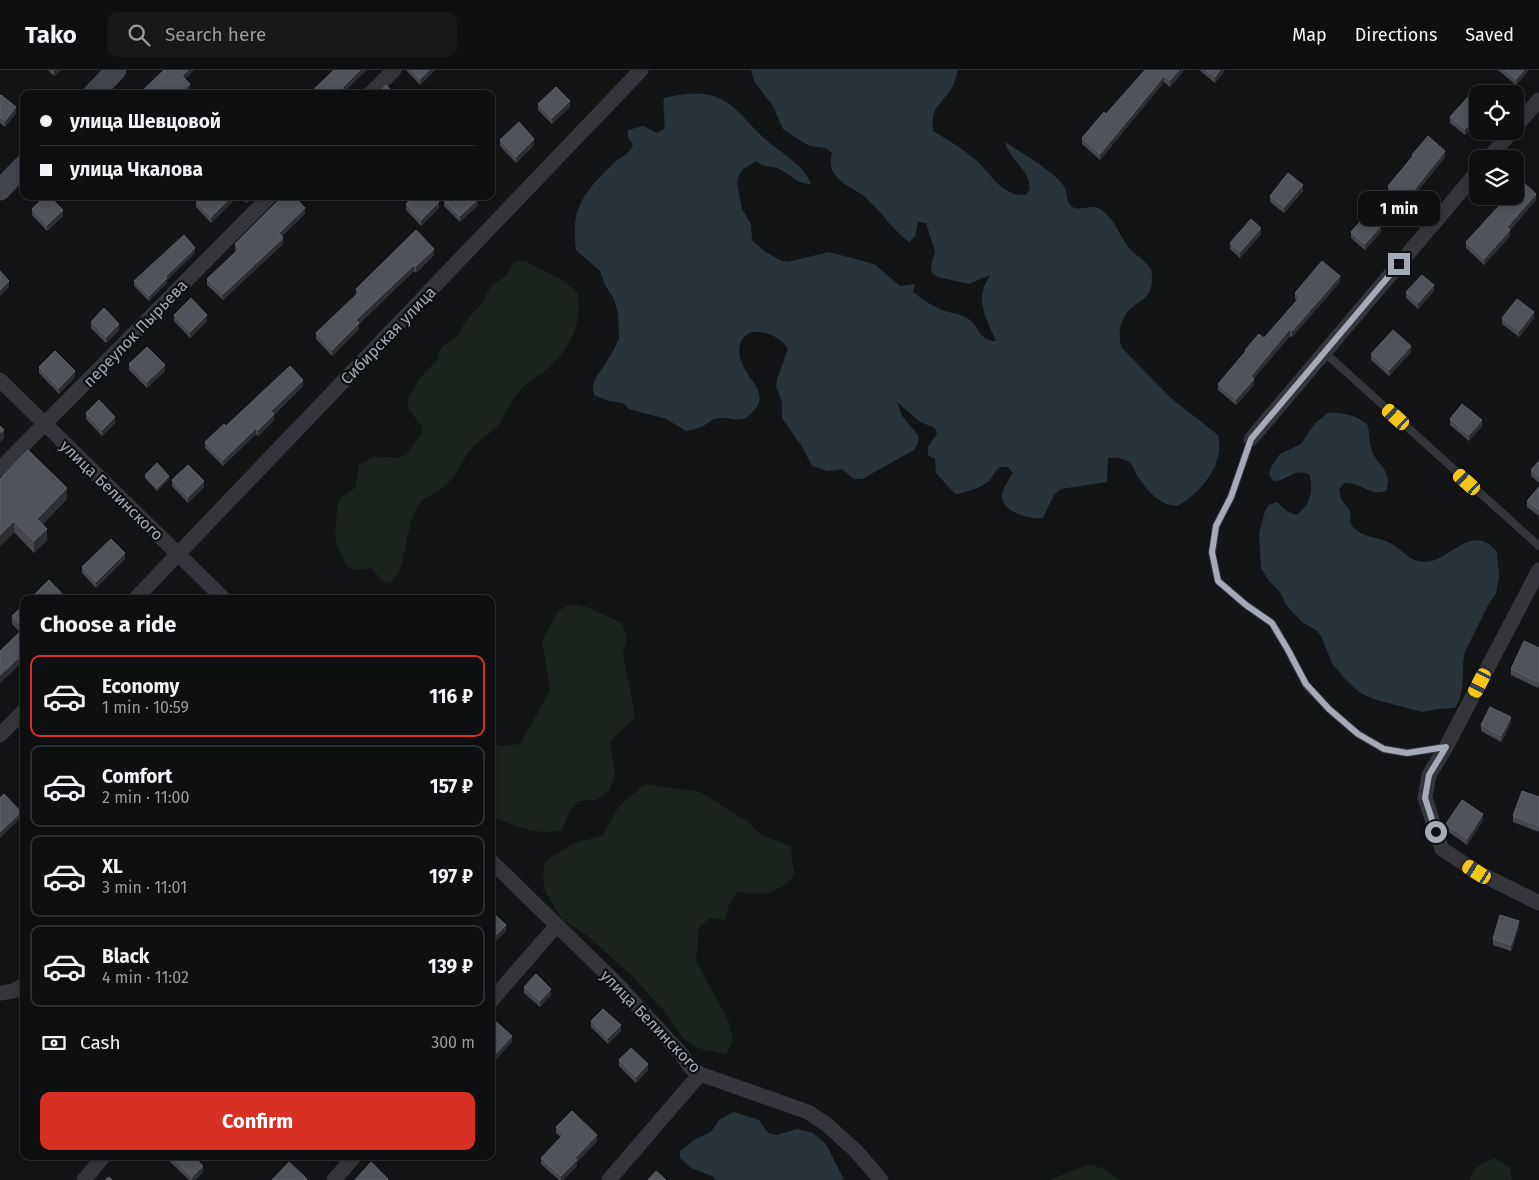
<!DOCTYPE html>
<html lang="en">
<head>
<meta charset="utf-8">
<style>
  body { margin:0; font-family:"Fira Sans",sans-serif; background:#171819; color:#f1f3f6; height:100vh; display:flex; flex-direction:column; font-size:19px; white-space:nowrap }
  * { box-sizing:border-box; margin:0 }
  p { font-size:16px; color:#9b9c9f }
  .icon { flex:none; width:28px; height:28px; fill:none; stroke:currentColor; stroke-width:2; stroke-linecap:round; stroke-linejoin:round }
  .map { position:relative; flex:1; overflow:hidden }
  .panel { position:absolute; left:20px; top:525px; width:475px; height:565px; display:flex; flex-direction:column; background:#0e0f10; border-radius:10px; box-shadow:0 2px 8px #0003,0 0 0 1px #2e2f30 }
  .panel>* { flex:none }
  .hud { position:absolute; left:20px; top:20px; width:475px; height:110px; border-radius:10px; box-shadow:0 2px 8px #0003,0 0 0 1px #2e2f30; display:grid; align-content:center; height:110px; padding:0 20px; background:#0e0f10 }
  .tools { position:absolute; left:1469px; top:15px; display:grid; gap:10px }
  .tools a { display:grid; place-items:center; width:55px; height:55px; border-radius:10px; background:#0e0f10; box-shadow:0 2px 8px #0003,0 0 0 1px #2e2f30; font-size:25px }
  .end { position:absolute; width:22px; height:22px; margin:-11px; border:6px solid #a4abb7; background:#111; box-shadow:0 0 0 2px #111 }
  .from { border-radius:50% }
  .bubble { position:absolute; height:35px; border-radius:10px; background:#0e0f10; box-shadow:0 2px 8px #0003,0 0 0 1px #2e2f30; font-size:16px; font-weight:700; line-height:35px; text-align:center }
  .car { position:absolute; width:15px; height:30px; margin:-15px -8px; border-radius:6px; box-shadow:0 0 4px 1px #0007; background:linear-gradient(#f5c518 24%,#345 0 40%,#f5c518 0 76%,#345 0 86%,#f5c518 0) }
  .hud b { display:flex; align-items:center; gap:18px; height:48px; font-size:19px }
  .hud b+b { border-top:1px solid #2e2f30 }
  .hud i { width:12px; height:12px; background:#f1f3f6 }
  ul { padding:0; list-style:none }
  li { display:flex; align-items:center; gap:15px; height:82px; margin:0 10px 8px; padding:0 10px; border:2px solid #2e2f30; border-radius:10px }
  li div { flex:1 }
  li b { display:block; font-size:19px }
  li em { font-style:normal; font-weight:700 }
  li.current { border-color:#d93025 }
  li>.icon { width:45px; height:45px; stroke-width:1.5 }
  h2 { padding:0 20px; font-size:22px; line-height:60px }
  .pay { display:flex; align-items:center; gap:12px; height:55px; padding:0 20px; font-size:19px }
  .pay p { margin-inline-start:auto }
  .action { display:flex; gap:10px; margin-top:auto; padding:10px 20px }
  .action a { flex:1; height:58px; border-radius:10px; background:#d93025; color:#fff; font-size:20px; font-weight:700; line-height:58px; text-align:center }
  header { display:flex; align-items:center; gap:30px; box-sizing:border-box; height:70px; padding:0 25px; background:#0e0f10; border-bottom:1px solid #2e2f30 }
  header strong { font-size:24px }
  nav { display:flex; gap:28px; margin-inline-start:auto; font-size:18px }
  .search { width:350px; height:45px; background:#171819; display:flex; align-items:center; gap:12px; box-sizing:border-box; padding:0 18px; border-radius:10px; color:#9b9c9f; font-size:19px }
  .map>svg:first-child { display:block }
  .green { fill:#1b241c }
  .water { fill:#29343a }
  .lines { fill:none; stroke-linecap:round; stroke-linejoin:round }
  .lane { stroke:#34363b; stroke-width:8 }
  .street { stroke:#34363b; stroke-width:15 }
  .secondary { stroke:#42454b; stroke-width:21 }
  .wall { fill:#46484e }
  .shaded-wall { fill:#2d2f33 }
  .building { fill:#505359; stroke:#5d6168 }
  .route { stroke:#a4abb7; stroke-width:6 }
  .labels { text-anchor:middle; stroke-width:4.5; stroke-linejoin:round; paint-order:stroke }
  .street-label { font-size:16px; fill:#a4abb7; stroke:#0e0f10 }
</style>
</head>
<body>
<header>
<strong>Tako</strong>
<div class="search"><svg class="icon" aria-label="search" viewBox="0 0 24 24"><circle cx="10" cy="10" r="6"/><path d="M15 15l6 6"/></svg>Search here</div>
<nav><a>Map</a><a>Directions</a><a>Saved</a></nav>
</header>
<div class="map">
<svg width="1539" height="1110" viewBox="0 0 1539 1110">
  <rect width="100%" height="100%" fill="#131416"/>
  <!-- green -->
  <path class="green" d="M524,191L564,211L578,223C583,253 569,281 546,300C537,308 524,314 517,324C509,333 506,344 500,353C493,362 482,368 474,376C463,387 458,405 445,416C439,421 430,425 423,430C403,448 410,497 390,513L383,511L371,498L356,500L347,496L337,475L335,460L338,434L342,427L355,418L359,395L373,387L398,388L406,385L422,363L421,356L408,338V329L419,309L437,290L439,282L443,276L458,265L465,252L482,233L491,216L506,206L514,192Z
    M571,534L587,537L622,553L627,568L623,583L635,647L610,671L615,702L610,720L596,730L579,731L569,742L562,760C537,766 515,756 491,746V673L502,676L520,674L550,621L542,571L558,541Z
    M645,714L700,722L748,752L761,765L791,776L794,806C773,827 765,824 737,822L729,835L725,850L710,848L699,857L696,891L729,952L733,971L726,984L697,978L683,968L664,941L635,909L589,867L562,849L546,823L543,808L545,792L570,775L603,765L619,736Z
    M1494,1088L1510,1098L1512,1110H1469L1477,1096Z
    M1087,1095L1103,1098L1119,1110H1049Z"/>
  <!-- water -->
  <path class="water" d="M751,0H958C956,6 955,14 951,19C939,37 931,36 933,61C946,69 960,77 972,87C990,100 999,126 1025,125L1030,120C1030,99 1010,91 1005,72C1020,82 1053,101 1063,115C1068,121 1065,131 1071,136C1080,143 1090,133 1100,139C1116,149 1120,169 1132,181C1138,187 1147,192 1151,200C1153,205 1152,213 1151,218C1148,229 1137,232 1130,239C1120,249 1117,266 1122,278L1172,329L1218,365C1226,392 1200,425 1177,436C1159,435 1148,421 1138,407C1135,403 1134,396 1130,393C1125,388 1115,387 1108,388L1107,412L1061,419L1054,425L1043,448C1030,450 1001,442 1002,425C1003,418 1009,409 1013,403L1008,397H1000C994,402 994,404 990,410C985,416 963,424 955,424L936,403L935,389L928,385V377L937,364L935,358L920,352L897,332L902,346L918,365V373L914,380L862,409H854L842,399L828,401L812,396L801,375L782,348V332L776,317L777,309L788,279C781,264 745,251 740,275C734,303 771,317 756,338C741,359 732,344 714,349C709,351 705,356 701,357C696,359 691,360 686,361L666,349L636,341L629,339L623,333L609,331L594,325L593,318L595,309L612,283L619,269L618,244L614,229L605,215L600,201L576,180C570,137 585,121 614,93C622,85 629,86 633,74L628,68V60L643,56L657,63L664,59C666,48 662,38 664,28C682,24 696,21 714,26C735,33 748,54 764,68C780,83 803,93 811,114C798,115 790,104 779,99C770,95 765,99 756,91L743,99L739,105L737,113L742,139L751,154L752,170L764,181L780,190L787,192L829,182L874,194L900,216L915,214L913,222C921,228 930,235 940,239C948,243 959,243 967,248C980,256 977,270 996,271C990,257 978,236 983,220C984,215 988,210 990,205L969,214L938,207L932,203L931,196L935,181L926,153L918,152L915,167L909,172C892,159 882,143 867,129C858,120 843,116 835,105C830,98 830,90 832,83L826,78L810,76L796,68L783,59L773,36L754,11Z
    M1328,343C1342,342 1355,345 1367,354C1370,362 1369,370 1371,378C1375,395 1394,399 1386,421C1369,427 1363,412 1344,413L1339,419C1340,422 1340,427 1342,430C1344,435 1348,437 1350,442C1351,449 1348,454 1355,459C1365,468 1379,467 1390,473C1404,480 1408,492 1426,492C1450,491 1472,451 1497,482L1499,507L1496,523L1487,537L1465,582C1460,601 1467,621 1455,638L1438,639L1422,642L1373,629L1359,622L1343,607L1332,593L1321,566L1316,560L1303,553L1286,535L1280,522L1269,511L1261,498L1259,464L1265,441L1269,435L1277,432L1288,442L1296,445C1310,436 1314,420 1309,404C1292,398 1288,411 1273,411L1269,404L1271,397L1280,384L1301,374L1315,353Z
    M734,1042L759,1050L768,1063L776,1065L797,1059L813,1063L826,1074L844,1110H716L712,1106L691,1098L680,1088V1081L697,1068L711,1062L720,1049Z"/>
  <g class="lines">
    <!-- lane -->
    <path class="lane" d="M1324,282L1539,476
      M1251,369L1231,427L1216,456L1212,483L1218,511L1246,535L1272,553L1288,580L1306,615L1329,639L1358,664L1384,679L1407,683L1446,677"/>
    <!-- street -->
    <path class="street" d="M370,24L394,0
      M1515,57L1539,30
      M1488,89L1512,61
      M0,310L224,529
      M1251,369L1478,101
      M0,399L270,126
      M1539,500L1446,677L1429,705L1425,728L1442,779L1477,802L1539,833
      M135,529L641,0
      M0,665L24,641
      M491,791L617,914L682,985L690,997L700,1004L808,1042L826,1054L856,1081L881,1110
      M0,923L13,921L24,915
      M491,931L557,855
      M84,1110L104,1086
      M334,1110L355,1086
      M609,1110L700,1004"/>
    <!-- secondary -->
    <path class="secondary" d="M93,24L116,0
      M0,120L24,95"/>
  </g>
  <!-- wall -->
  <path class="wall" d="M48,0H61L54,6Z
    M406,0H435L420,15Z
    M1145,0H1183V2L1170,17L1164,12L1100,90L1082,74V68L1106,44Z
    M1199,0H1225L1215,13Z
    M1498,0H1529L1516,15Z
    M0,26L16,43L5,57L0,53Z
    M538,34L570,37L552,54L538,40Z
    M1478,35V50L1465,65L1450,53V47Z
    M500,70L534,75L516,93L500,76Z
    M1412,85L1445,87L1405,137L1388,122V116L1412,88Z
    M1303,121L1284,143L1270,132V126Z
    M238,126L211,153L196,137V131Z
    M240,126H253L246,133Z
    M444,130L478,135L460,152L444,136Z
    M1536,130L1510,160V166L1484,195L1466,178V172Z
    M406,134L439,138L421,156L406,140Z
    M32,139L63,146L47,161L32,145Z
    M305,144L282,166L283,174L223,230L207,215V209L236,181L235,180V174Z
    M1351,162H1381L1365,180L1351,168Z
    M1261,164L1240,188L1230,179V173Z
    M195,183L167,210V213L149,231L134,216V211Z
    M434,185L416,203L414,201L359,254V259L332,286L316,269V263L356,225V219Z
    M1340,212L1292,267L1290,266L1254,308V315L1236,335L1218,320V314L1245,283V280L1264,268L1297,230L1295,229V223Z
    M1434,221L1418,239L1406,228V222Z
    M174,245L207,251L190,268L174,251Z
    M1502,248H1534L1519,267L1502,254Z
    M91,252L119,260L106,273L91,258Z
    M1411,282L1389,306L1371,290V284Z
    M129,294L165,301L147,318L129,300Z
    M39,297L75,307L59,324L39,303Z
    M303,316L274,345V350L258,366L256,364L223,396L205,378V372L226,356Z
    M86,343L115,353L102,366L86,349Z
    M1450,349L1482,356L1469,371L1450,355Z
    M1539,391V413L1531,406V400Z
    M145,405L169,409L157,421L145,408Z
    M0,409L67,429L43,454L47,470L34,483L14,462L0,476Z
    M172,410L204,417L188,433L172,416Z
    M1539,417V446L1527,437V431Z
    M125,489L96,518L82,503V497Z
    M24,535V591L20,562L12,554V546Z
    M1539,578V615L1538,618L1511,605V599Z
    M1511,653L1501,672L1481,661V655Z
    M1539,727V762L1513,752V746Z
    M1483,750L1467,775L1446,760V754Z
    M491,841L506,861L493,874L491,872Z
    M1519,857L1511,881L1493,875V869Z
    M24,866V880L20,876V870Z
    M524,917L551,925L540,937L524,923Z
    M591,951L621,961L608,974L591,957Z
    M619,990L648,1000L636,1013L619,996Z
    M556,1057L597,1071L577,1092V1096L563,1110H559L541,1094V1088L561,1067L556,1063Z
    M164,1086H193L203,1102L195,1110H189Z
    M321,1086H331L326,1091Z"/>
  <!-- shaded-wall -->
  <path class="shaded-wall" d="M54,0H61L54,6Z
    M188,0H194L182,12V6Z
    M360,0H367L342,24V18Z
    M429,0H435L420,15V9Z
    M1179,0H1183V2L1170,17V10Z
    M1220,0H1225L1215,13V7Z
    M1524,0H1529L1516,15V9Z
    M1164,6V12L1100,90V84Z
    M190,14V20L185,24H179Z
    M570,31V37L552,54V48Z
    M16,37V43L5,57V51Z
    M1478,44V50L1465,65V59Z
    M534,69V75L516,93V87Z
    M1445,81V87L1405,137V131Z
    M1303,115V121L1284,143V137Z
    M1536,124V130L1510,160V166L1484,195V189L1507,157Z
    M232,126H238L211,153V147Z
    M247,126H253L246,133V127Z
    M478,129V135L460,152V146Z
    M439,132V138L421,156V150Z
    M305,138V144L279,169V163Z
    M63,140V146L47,161V155Z
    M1381,156V162L1365,180V174Z
    M1261,158V164L1240,188V182Z
    M283,168V174L223,230V224Z
    M195,178V183L167,210V213L149,231V226L166,206Z
    M434,179V185L416,203V196Z
    M414,195V201L359,254V259L332,286V280L356,250Z
    M1340,206V212L1292,267V261Z
    M9,211V217L0,226V220Z
    M1434,215V221L1418,239V233Z
    M1534,242V248L1519,267V261Z
    M207,245V251L190,268V262Z
    M119,254V260L106,273V267Z
    M1290,259V266L1251,312V306Z
    M1411,276V282L1389,306V300Z
    M165,295V301L147,318V312Z
    M75,301V307L59,324V318Z
    M1254,309V315L1236,335V329Z
    M303,310V316L274,345V350L258,366V360L271,341Z
    M115,347V353L102,366V360Z
    M1482,350V356L1469,371V365Z
    M256,358V364L223,396V390Z
    M4,360V369L0,372V363Z
    M169,406V409L157,421V418Z
    M204,411V417L188,433V427Z
    M67,418V429L37,460V449Z
    M14,451V462L0,476V465Z
    M47,459V470L34,483V471Z
    M125,483V489L96,518V512Z
    M24,583V591L0,613V605Z
    M1511,647V653L1501,672V666Z
    M21,742V748L0,768V762Z
    M1483,744V750L1467,775V769Z
    M1519,851V857L1511,881V875Z
    M506,855V861L493,874V868Z
    M493,900V906L491,907V901Z
    M551,919V925L540,937V931Z
    M621,955V961L608,974V968Z
    M512,966V972L491,995V989Z
    M648,994V1000L636,1013V1007Z
    M597,1065V1071L577,1092V1096L563,1110H561V1106L575,1088Z
    M326,1086H331L326,1091Z
    M203,1096V1102L195,1110H192V1107Z"/>
  <!-- building -->
  <path class="building" d="M164,0H188L182,6L190,14L179,24H139Z
    M334,0H360L342,18L345,21L342,24H309Z
    M412,0H429L420,9Z
    M1145,0H1179L1170,10L1164,6L1100,84L1082,68L1104,42L1106,44Z
    M1206,0H1220L1215,7Z
    M1505,0H1524L1516,9Z
    M386,15L395,24H377Z
    M556,17L570,31L552,48L538,34Z
    M1,25L16,37L5,51L0,47V26Z
    M1468,27L1478,35V44L1465,59L1450,47Z
    M519,52L534,69L516,87L500,70Z
    M1428,66L1445,81L1405,131L1388,116L1413,86L1412,85Z
    M1288,103L1303,115L1284,137L1270,126Z
    M1522,111L1536,124L1507,157L1510,160L1484,189L1466,172L1508,126H1515V118Z
    M45,126H49L63,140L47,155L32,139Z
    M201,126H232L211,147L196,131Z
    M283,126H294L305,138L279,163L283,168L223,224L207,209L239,179L235,174Z
    M413,126H433L439,132L421,150L406,134Z
    M448,126H475L478,129L460,146L444,130Z
    M1367,144L1381,156L1365,174L1351,162Z
    M1251,149L1261,158L1240,182L1230,173Z
    M416,160L434,179L416,196L414,195L356,250L359,253L332,280L316,263L359,222L356,219Z
    M184,165L195,178L166,206L167,208L149,226L134,211Z
    M1322,191L1340,206L1292,261L1290,259L1251,306L1254,309L1236,329L1218,314L1246,281L1245,280L1259,264L1264,268L1300,227L1295,223Z
    M0,201L9,211L0,220Z
    M1422,205L1434,215L1418,233L1406,222Z
    M191,228L207,245L190,262L174,245Z
    M1517,229L1534,242L1519,261L1502,248Z
    M104,238L119,254L106,267L91,252Z
    M1393,260L1411,276L1389,300L1371,284Z
    M147,277L165,295L147,312L129,294Z
    M55,281L75,301L59,318L39,297Z
    M290,296L303,310L271,341L274,344L258,360L256,358L223,390L205,372L224,354L226,356Z
    M99,330L115,347L102,360L86,343Z
    M1462,334L1482,350L1469,365L1450,349Z
    M0,356L4,360L0,363Z
    M28,380L67,418L37,449L47,459L34,471L14,451L0,465V409Z
    M1539,391V407L1531,400Z
    M157,393L169,406L157,418L145,405Z
    M188,395L204,411L188,427L172,410Z
    M1539,417V440L1527,431Z
    M111,469L125,483L96,512L82,497Z
    M49,510L67,529H30Z
    M24,535V583L0,605V581L24,558L12,546Z
    M1524,571L1539,578V609L1538,612L1511,599Z
    M1490,637L1511,647L1501,666L1481,655Z
    M1522,721L1539,727V756L1513,746Z
    M4,724L21,742L0,762V728Z
    M1462,730L1483,744L1467,769L1446,754Z
    M491,841L506,855L493,868L491,866Z
    M1500,845L1519,851L1511,875L1493,869Z
    M24,866V874L20,870Z
    M536,904L551,919L540,931L524,917Z
    M603,939L621,955L608,968L591,951Z
    M494,950L512,966L491,989V953Z
    M631,978L648,994L636,1007L619,990Z
    M572,1041L597,1065L575,1088L577,1090L561,1106L541,1088L564,1064L556,1057Z
    M170,1086H193L203,1096L192,1107Z
    M289,1092L307,1109L306,1110H272Z
    M371,1092L388,1109L387,1110H355Z
    M656,1101L666,1110H648Z
    M109,1107L112,1110H105Z"/>
  <g class="lines">
    <!-- route -->
    <path class="route" d="M1399,194L1251,369L1231,427L1216,456L1212,482L1218,511L1246,535L1272,553L1288,580L1306,614L1329,639L1358,664L1384,679L1407,683L1446,677L1429,705L1425,728L1436,762"/>
  </g>
  <g class="labels">
    <!-- street labels -->
    <g class="street-label">
      <text transform="translate(135 263) rotate(-46)" y="6">переулок Пырьева</text>
      <text transform="translate(388 265) rotate(-46)" y="6">Сибирская улица</text>
      <text transform="translate(112 420) rotate(44)" y="6">улица Белинского</text>
      <text transform="translate(651 951) rotate(46)" y="6">улица Белинского</text>
    </g>
  </g>
</svg>
<div class="tools">
<a><svg class="icon" aria-label="locate" viewBox="0 0 24 24"><circle cx="12" cy="12" r="6"/><path d="M12 2v4M12 18v4M2 12h4M18 12h4"/></svg></a>
<a><svg class="icon" aria-label="layers" viewBox="0 0 24 24"><path d="M12 4l9 5-9 5-9-5zM3 14l9 5 9-5"/></svg></a>
</div>
<i class="end from" style="left:1436px;top:762px"></i>
<i class="end" style="left:1399px;top:194px"></i>
<div class="bubble" style="left:1358px;top:121px;width:82px">1 min</div>
<i class="car" style="left:1396px;top:347px;rotate:312deg"></i>
<i class="car" style="left:1467px;top:412px;rotate:312deg"></i>
<i class="car" style="left:1480px;top:613px;rotate:207deg"></i>
<i class="car" style="left:1477px;top:802px;rotate:302deg"></i>
<div class="hud">
<b><i class="from"></i>улица Шевцовой</b>
<b><i></i>улица Чкалова</b>
</div>
<section class="panel">
<h2>Choose a ride</h2>
<ul>
<li class="current"><svg class="icon" aria-label="car" viewBox="0 0 24 24"><path d="M5 17H2v-5l4-1 3-4h7l3 4 3 1v5h-3M9 17h6M6 11h13"/><circle cx="7" cy="17" r="2"/><circle cx="17" cy="17" r="2"/></svg><div><b>Economy</b><p>1 min · 10:59</p></div><em>116 ₽</em></li>
<li><svg class="icon" aria-label="car" viewBox="0 0 24 24"><path d="M5 17H2v-5l4-1 3-4h7l3 4 3 1v5h-3M9 17h6M6 11h13"/><circle cx="7" cy="17" r="2"/><circle cx="17" cy="17" r="2"/></svg><div><b>Comfort</b><p>2 min · 11:00</p></div><em>157 ₽</em></li>
<li><svg class="icon" aria-label="car" viewBox="0 0 24 24"><path d="M5 17H2v-5l4-1 3-4h7l3 4 3 1v5h-3M9 17h6M6 11h13"/><circle cx="7" cy="17" r="2"/><circle cx="17" cy="17" r="2"/></svg><div><b>XL</b><p>3 min · 11:01</p></div><em>197 ₽</em></li>
<li><svg class="icon" aria-label="car" viewBox="0 0 24 24"><path d="M5 17H2v-5l4-1 3-4h7l3 4 3 1v5h-3M9 17h6M6 11h13"/><circle cx="7" cy="17" r="2"/><circle cx="17" cy="17" r="2"/></svg><div><b>Black</b><p>4 min · 11:02</p></div><em>139 ₽</em></li>
</ul>
<div class="pay"><svg class="icon" aria-label="cash" viewBox="0 0 24 24"><path d="M3 7h18v10H3z"/><circle cx="12" cy="12" r="2"/></svg>Cash<p>300 m</p></div>
<div class="action"><a>Confirm</a></div>
</section>
</div>
</body>
</html>
